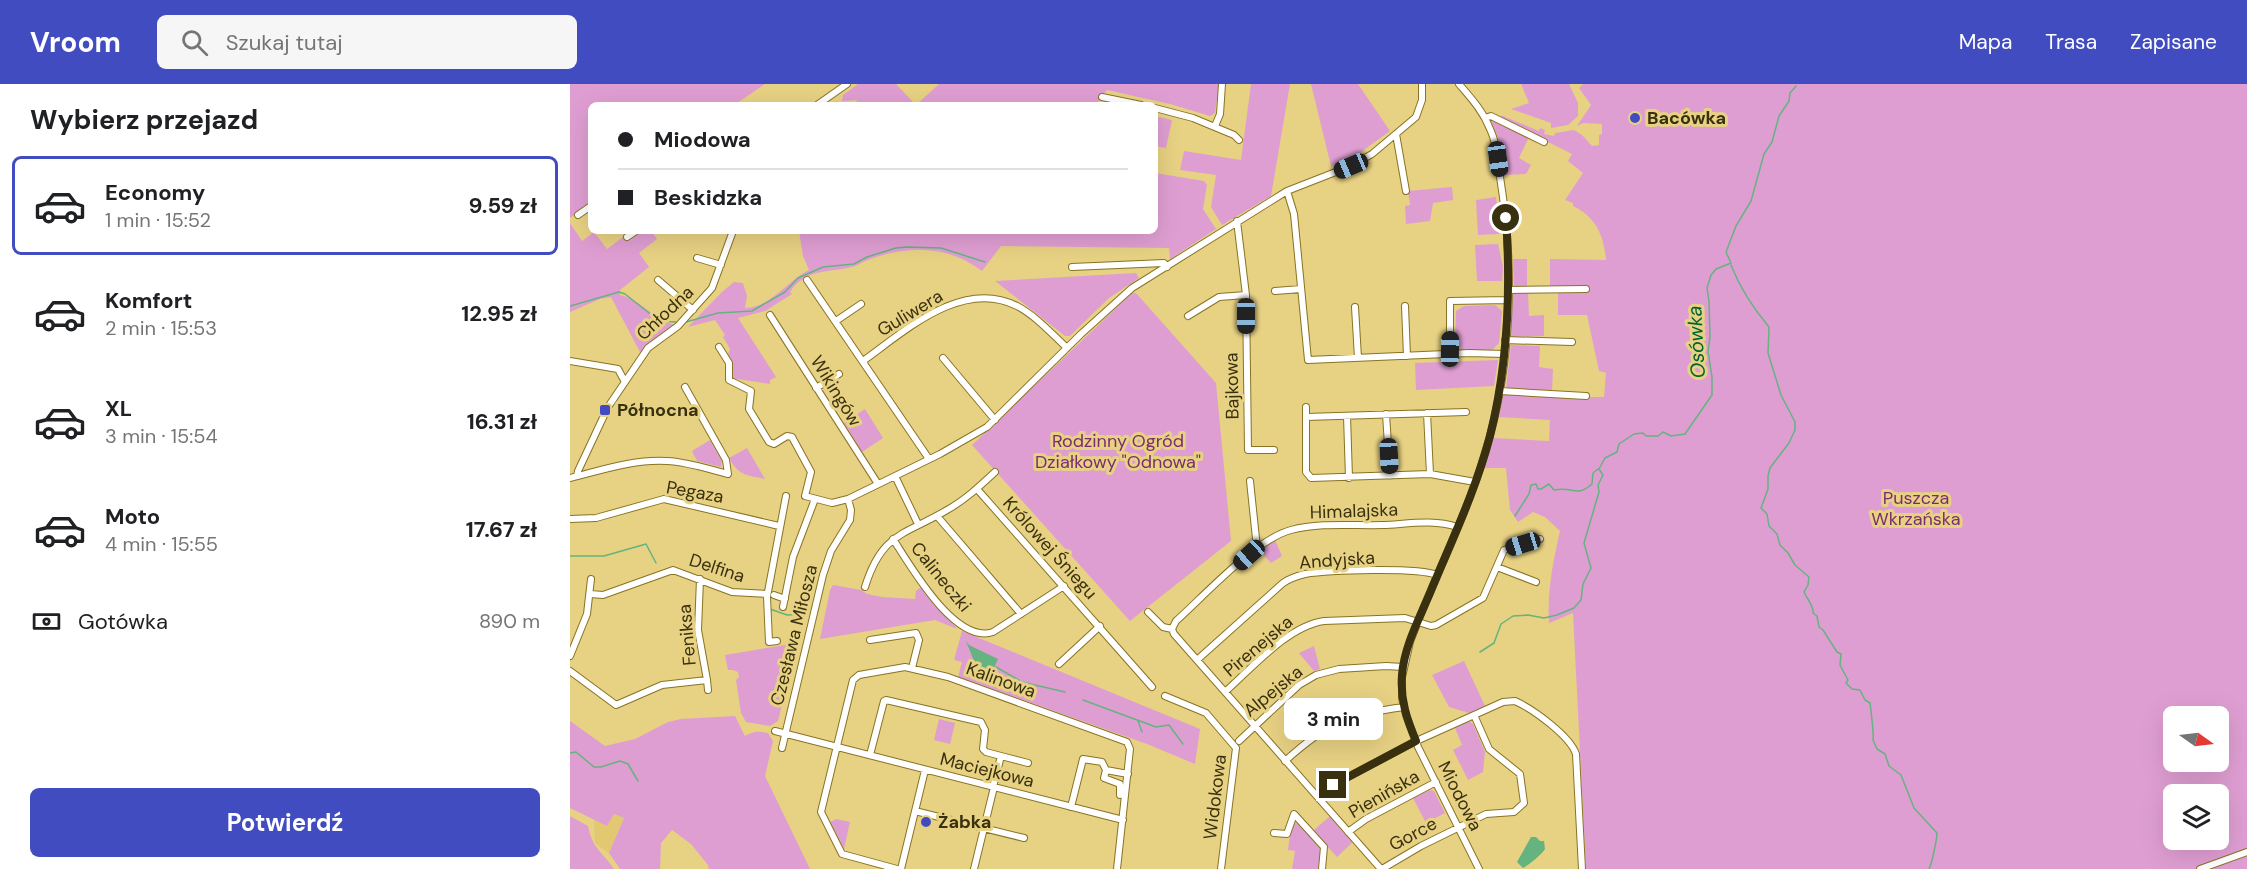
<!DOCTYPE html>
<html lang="pl">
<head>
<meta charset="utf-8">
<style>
  body { margin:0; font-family:"DM Sans",sans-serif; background:#f6f6f6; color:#202124; height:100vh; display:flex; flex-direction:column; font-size:22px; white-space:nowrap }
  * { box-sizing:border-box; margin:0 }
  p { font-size:20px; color:#757577 }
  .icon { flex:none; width:33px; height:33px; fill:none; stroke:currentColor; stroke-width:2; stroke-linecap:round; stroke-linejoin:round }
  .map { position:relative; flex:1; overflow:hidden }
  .details { display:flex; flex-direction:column; background:#fff; width:570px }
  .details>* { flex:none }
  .hud { position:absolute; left:18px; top:18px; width:570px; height:132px; border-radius:9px; box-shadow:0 6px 24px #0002; display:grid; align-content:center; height:132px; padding:0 30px; background:#fff }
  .needle { width:39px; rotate:104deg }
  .controls { position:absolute; left:1593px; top:622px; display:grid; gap:12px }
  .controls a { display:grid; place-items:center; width:66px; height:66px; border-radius:9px; background:#fff; box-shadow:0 6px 24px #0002; font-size:30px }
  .end { position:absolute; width:27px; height:27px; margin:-14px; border:8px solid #39300f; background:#fff; box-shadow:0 0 0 3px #fff }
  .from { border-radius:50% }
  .bubble { position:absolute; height:42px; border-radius:9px; background:#fff; box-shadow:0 6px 24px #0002; font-size:20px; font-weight:700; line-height:42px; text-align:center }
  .car { position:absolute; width:18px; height:36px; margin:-18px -9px; border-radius:8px; box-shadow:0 0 4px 2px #0007; background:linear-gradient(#222 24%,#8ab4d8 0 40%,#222 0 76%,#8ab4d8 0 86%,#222 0) }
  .hud b { display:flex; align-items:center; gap:21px; height:57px; font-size:22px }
  .hud b+b { border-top:2px solid #e0e0e0 }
  .hud i { width:15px; height:15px; background:#202124 }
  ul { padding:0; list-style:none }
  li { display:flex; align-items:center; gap:18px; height:99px; margin:0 12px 9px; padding:0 18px; border:3px solid transparent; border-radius:9px }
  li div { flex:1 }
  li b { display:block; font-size:22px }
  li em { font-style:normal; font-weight:700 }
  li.selected { border-color:#424cc1 }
  li>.icon { width:54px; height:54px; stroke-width:1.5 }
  h2 { padding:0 30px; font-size:27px; line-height:72px }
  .pay { display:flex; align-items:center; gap:15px; height:66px; padding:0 30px; font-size:22px }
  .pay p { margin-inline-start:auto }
  .action { display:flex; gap:12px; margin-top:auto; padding:12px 30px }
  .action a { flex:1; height:69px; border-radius:9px; background:#424cc1; color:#fff; font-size:24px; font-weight:700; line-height:69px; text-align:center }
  header { display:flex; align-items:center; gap:36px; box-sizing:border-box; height:84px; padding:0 30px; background:#424cc1; color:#fff }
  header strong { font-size:28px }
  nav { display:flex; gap:33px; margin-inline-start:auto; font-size:21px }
  .search { width:420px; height:54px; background:#f6f6f6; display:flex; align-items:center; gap:15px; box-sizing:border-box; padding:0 21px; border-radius:9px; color:#757577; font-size:22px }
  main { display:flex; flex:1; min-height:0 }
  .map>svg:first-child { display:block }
  .built { fill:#e1c871 }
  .green { fill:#df9ed2; fill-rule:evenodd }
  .water { fill:#65b37f }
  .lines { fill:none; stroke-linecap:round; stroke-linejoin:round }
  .stream { stroke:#65b37f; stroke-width:1.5 }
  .minor-casing { stroke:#897323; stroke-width:8 }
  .minor { stroke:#fff; stroke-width:6 }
  .route { stroke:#39300f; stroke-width:8 }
  .poi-dot { fill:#424cc1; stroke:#e7d183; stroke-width:2 }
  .labels { text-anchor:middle; stroke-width:6; stroke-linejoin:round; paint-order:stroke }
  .poi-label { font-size:18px; font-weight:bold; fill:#39300f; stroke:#e7d183; text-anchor:start }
  .street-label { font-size:18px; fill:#39300f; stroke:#e7d183 }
  .park-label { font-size:18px; fill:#7b2c70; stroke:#e7d183 }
  .water-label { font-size:20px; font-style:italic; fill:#006233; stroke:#e7d183 }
</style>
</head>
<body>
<header>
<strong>Vroom</strong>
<div class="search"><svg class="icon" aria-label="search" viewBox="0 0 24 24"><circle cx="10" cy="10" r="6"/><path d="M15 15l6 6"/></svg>Szukaj tutaj</div>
<nav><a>Mapa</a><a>Trasa</a><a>Zapisane</a></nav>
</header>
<main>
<section class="details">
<h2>Wybierz przejazd</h2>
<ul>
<li class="selected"><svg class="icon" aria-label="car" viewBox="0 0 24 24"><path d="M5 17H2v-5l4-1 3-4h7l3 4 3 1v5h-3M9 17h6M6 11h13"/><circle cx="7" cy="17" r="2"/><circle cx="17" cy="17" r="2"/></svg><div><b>Economy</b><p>1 min · 15:52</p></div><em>9.59 zł</em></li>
<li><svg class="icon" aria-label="car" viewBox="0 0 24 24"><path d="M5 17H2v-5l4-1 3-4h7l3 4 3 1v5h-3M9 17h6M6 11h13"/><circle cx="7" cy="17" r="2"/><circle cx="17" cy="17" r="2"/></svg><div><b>Komfort</b><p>2 min · 15:53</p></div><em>12.95 zł</em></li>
<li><svg class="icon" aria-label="car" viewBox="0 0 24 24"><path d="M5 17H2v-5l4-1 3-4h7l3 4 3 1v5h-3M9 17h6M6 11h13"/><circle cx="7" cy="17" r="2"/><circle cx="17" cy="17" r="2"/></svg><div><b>XL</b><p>3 min · 15:54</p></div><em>16.31 zł</em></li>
<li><svg class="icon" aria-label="car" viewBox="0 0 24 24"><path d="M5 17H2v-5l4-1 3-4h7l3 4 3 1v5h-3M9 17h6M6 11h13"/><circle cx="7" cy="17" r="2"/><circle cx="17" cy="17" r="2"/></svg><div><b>Moto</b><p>4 min · 15:55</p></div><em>17.67 zł</em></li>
</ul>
<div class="pay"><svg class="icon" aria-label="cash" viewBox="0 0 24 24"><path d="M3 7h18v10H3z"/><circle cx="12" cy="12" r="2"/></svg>Gotówka<p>890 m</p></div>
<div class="action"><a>Potwierdź</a></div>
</section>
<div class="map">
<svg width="1677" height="785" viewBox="0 0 1677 785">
  <rect width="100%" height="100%" fill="#e7d183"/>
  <!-- built -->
  <path class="built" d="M43,730L54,734L39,769L25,759L24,735L37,742Z"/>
  <!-- green -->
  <path class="green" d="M0,0H195L164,21H21V119L0,134Z
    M288,0H326L346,21L369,0H649L645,29L640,32L600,20L537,6L527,19L535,21H282L288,16L272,17L273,11Z
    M681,0H720L701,112L652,141L641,123L646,91L610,86L614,67L671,76Z
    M741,0H788L820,47L784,73L761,82Z
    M951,0H999L1008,19V32L998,41L981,44V39L941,25L959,19Z
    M1013,0H1677V785H1016L1003,529L979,539C977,507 983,478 990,447L975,433L963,428L948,438L940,426L936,384H914L924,354L979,357L980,336L929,333L933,310L1018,316L1019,313H1034L1036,289L1029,287L1017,231H988V203H980V175L1036,176C1034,152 1026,133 1003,122V119L995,116L1013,89L998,77L1002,70L928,33L933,32L969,47L970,44L975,46L974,50L984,52L985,49L1004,46L1012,51L1022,62L1029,61V51L1032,50V40L1013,39L1007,42L1021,21L1009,4ZM1604,633H1648V678H1604ZM1604,711H1648V756H1604Z
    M585,32L602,36L596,64L585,62Z
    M924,35L959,53L949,74L961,81L956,90L935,91L929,56L921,37Z
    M585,89L634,97L637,101L633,125L646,145L600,175L599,164L431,162L412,187C376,160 336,161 295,177C290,179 287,182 282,183C258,189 236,184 220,208L222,210L195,227L168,234L206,293L200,296V300L161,294L163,279L158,270L160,265L153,253L155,251L145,236L118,243L152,208L164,198L173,199L177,212L175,224C200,224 218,196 239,186L233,172L229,147H585Z
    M882,103L883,116L863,119L860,137L836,140L835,122L840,121L838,107Z
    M926,113L930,148L929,150L908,151L906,116Z
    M0,139L12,157L24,148L37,165L56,151L60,156L71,147H81L87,155L69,169L79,183L50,206V211C72,216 83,236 106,241L70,268L41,213L30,215L0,228Z
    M928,160L933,183L932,197H907L905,161Z
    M943,175H957V204H944Z
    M566,189L569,194L539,214L500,252H495L425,197Z
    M943,208H958L959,232L974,231V252L941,253Z
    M562,209H566L646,299L661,457L560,537L402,361Z
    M925,221L932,227L929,259L922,266H893L885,258L886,227L894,222Z
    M941,261L970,262L969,283L983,285L982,307L936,304Z
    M928,276L924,302L846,306L845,279Z
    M295,325L313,354L292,368L274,339Z
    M140,356L152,377L151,383L127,377L122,367Z
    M177,364L195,395C176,391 168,391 159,374Z
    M705,456L712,472L701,479L690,467Z
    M263,501L291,506L297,510L312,513L345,515L346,507L351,503L387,545L365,536L250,555L260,506Z
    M392,547L630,645L625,680L577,660L388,593L392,578L384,576Z
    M227,559L208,637L200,642L176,638L171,629L166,596L169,593L168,588L163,586H158L155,571Z
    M744,562L750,585L744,587L729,569Z
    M894,577L915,622L899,629L879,623L862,591Z
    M165,632L175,652C184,647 188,647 198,649L203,657L195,692L240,785H139L138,781L121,760L102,746L91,759L90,785H50L39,769L54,734L44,730L37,742L0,724V637L35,662L65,655L98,638L111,635Z
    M369,635L385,639L380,660L364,656Z
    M899,637L903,640L915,668L913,688L898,696L883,666L892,661L885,644Z
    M860,706L864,707L875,729L856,739L843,714Z
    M0,732L18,742C23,766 32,767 44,785H0Z
    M760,732L783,758L767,773L743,747Z
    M266,735L280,738L274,765L260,738Z
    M724,739L729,740L751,765L748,785H722L725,767L718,766L721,741Z"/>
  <!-- water -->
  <path class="water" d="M396,557L399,561L428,575L424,584L417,588L404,577Z
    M961,753H966L970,757H974L975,765C972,770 959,781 953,784L947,778Z"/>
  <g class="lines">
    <!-- stream -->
    <path class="stream" d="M1161,181C1170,204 1183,224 1199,243L1198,269L1211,311L1225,338V346L1219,359L1200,384L1198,392V405L1191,424L1197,430L1199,442L1207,450L1210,461L1218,469L1225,481L1239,493L1238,501L1234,508C1237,515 1244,522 1243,529L1247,532L1249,543L1253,546L1267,568L1271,570L1270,581L1278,596L1276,599L1282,605L1290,606L1295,616L1300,619C1301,626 1304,652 1303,656L1307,665L1315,670L1319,682L1331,691L1344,724L1367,749C1367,755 1362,779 1359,785
      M0,222L49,208L55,210L89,237L106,238
      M116,238L148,229L182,227L215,208L228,194L253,183L284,180L297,173L326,164L337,163L371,164L415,178
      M945,432L959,410L961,401L966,400L968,405H971L979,400L984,406C1004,402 1006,414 1022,400L1023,389L1028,385
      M0,472H34L76,460L86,479
      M200,525L217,531L234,530
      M910,568L924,559L931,540L943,532L958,531L974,534L987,531L1004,524L1011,516L1013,500L1021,484L1014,459L1029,408L1028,401L1033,391L1029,385L1035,374L1047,368L1049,360L1064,350L1073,349L1076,352H1088L1093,348L1101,352L1115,350L1142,311V293L1138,267L1140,253L1139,217L1137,204L1141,191L1146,185L1161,179L1156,168L1166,142L1181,117L1194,70L1202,58L1209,32L1219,17L1220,9L1226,2
      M426,583L452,598L495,608
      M513,616L586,643L599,641L613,660
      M568,637L572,648
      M0,669L6,668L24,683H31L50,677L58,680L68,697"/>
    <defs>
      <path id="minor" d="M889,0C901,14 913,27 920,45C927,60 928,77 930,93C945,185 942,284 914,372C895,436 863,495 840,558L832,593V614L836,631L848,663L909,785
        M532,13L571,21
        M247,21L277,0
        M585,24L623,34L664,51L669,56
        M915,34L921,32L974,58
        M645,42L650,30L652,0
        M826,50L836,107
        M717,107L724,130L738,276L899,269L934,270
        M8,131L21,122
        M667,137L676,211L678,366H704
        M57,153L66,147
        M127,174L151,181
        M502,183L594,179L597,183
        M88,196L123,226
        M237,196L359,375
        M939,206L1016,205
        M705,207L731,205
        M835,222L837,272
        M785,223L788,274
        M200,231L308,400
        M618,232L649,213L676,211
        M266,237L291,220
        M935,256L1002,258
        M149,263L159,279V296L181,307L179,325L199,358L204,360L217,352L222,353L241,388L235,412L262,419L278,415L370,370L417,343L511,250L562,204L717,107L781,82L802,70L846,33L852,16V0
        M880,270V217L938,216
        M373,274L425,336
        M0,277L48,285L55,298
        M293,277C335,247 392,194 447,222C466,232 482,250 497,264
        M246,304L269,290
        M930,307L1016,312
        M736,323V388L741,394L860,390L905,398
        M857,329L860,390
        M816,330L820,392
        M777,332L779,394
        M736,333L896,328
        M7,392L8,387L38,323L78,264L108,242L142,204L163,147
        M325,392L348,440
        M0,394C32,386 64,375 97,377C118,378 138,385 158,390L156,376L115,303
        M680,397L687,464
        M407,405L582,603
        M367,432L451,530
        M0,435L26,434L94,415L209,442
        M323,455C340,481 385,561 423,548L494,502
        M927,483L966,498
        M295,503C312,448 335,451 377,426C395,416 410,402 425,388
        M20,510L33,511L103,486L162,508L197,510
        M204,511L215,515
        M213,523L223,473L245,415
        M578,528L593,543L602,545
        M300,556L346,549L349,556L342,584
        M207,557L199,558L197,513L216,412
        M0,572L17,530L21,495
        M627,576L713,499C720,494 727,492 735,490C758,486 848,483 867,491
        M489,580L530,542
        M0,587L46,621L92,601L137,596L128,546L130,495
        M137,596L138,606
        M655,608C682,584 718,542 754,537L835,534L861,542L866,541L913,514L934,466L970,455
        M595,612L636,629L666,664L651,785
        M205,647L553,736
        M669,657L729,601L746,591L769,585L816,582L833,583
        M212,664L253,491L261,467L280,436L281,426L278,415
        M300,671L314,617L316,616L411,638L415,646L413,665L416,668L431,672
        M715,677C759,638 775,631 834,623
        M536,686L534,694L550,700V711
        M423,703L431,672L458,679
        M747,712L763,701L842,659L933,618L945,617C963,625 1000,652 1006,670L1012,785
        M501,723L513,675L532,678L536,686L558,690
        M345,727L454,754
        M778,748L796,735L866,698
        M704,749L717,750L724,730L754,763L752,785
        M327,785L272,770L251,728L283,596L289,591L335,583L378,593L557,658L560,665L547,785
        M331,785L355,686
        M404,785L424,703
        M811,785L604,550L602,545L606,537C634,512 686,455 721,446C750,438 784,442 813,441C837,440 864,435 887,443
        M812,785L851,762L916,730L944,728L954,719L950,690L919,665L904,631
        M1630,785L1677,768"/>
    </defs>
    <!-- minor casing -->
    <use href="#minor" class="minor-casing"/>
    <!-- minor -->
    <use href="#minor" class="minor"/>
  </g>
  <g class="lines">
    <!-- route -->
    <path class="route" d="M763,701L846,657C837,636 830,615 832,591C834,563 849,535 860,509C881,458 906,406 920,352C938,280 941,207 936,134"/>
  </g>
  <!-- markers -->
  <g class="poi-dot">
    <circle cx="1065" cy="34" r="6"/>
    <rect x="29" y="320" width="12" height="12" rx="3"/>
    <circle cx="356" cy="738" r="6"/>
  </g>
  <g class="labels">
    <!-- poi labels -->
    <g class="poi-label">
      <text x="1077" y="40">Bacówka</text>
      <text x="47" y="332">Północna</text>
      <text x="368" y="744">Żabka</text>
    </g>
    <!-- street labels -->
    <g class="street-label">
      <text transform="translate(95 229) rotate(-43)" y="6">Chłodna</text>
      <text transform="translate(340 229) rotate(-31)" y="6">Guliwera</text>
      <text transform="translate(662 302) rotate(-91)" y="6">Bajkowa</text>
      <text transform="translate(266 307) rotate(58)" y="6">Wikingów</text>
      <text transform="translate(125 408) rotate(10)" y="6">Pegaza</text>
      <text transform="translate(784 427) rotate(-2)" y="6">Himalajska</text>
      <text transform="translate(480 464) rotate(48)" y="6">Królowej Śniegu</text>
      <text transform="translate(767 476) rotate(-4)" y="6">Andyjska</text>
      <text transform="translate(147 484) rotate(18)" y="6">Delfina</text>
      <text transform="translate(371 493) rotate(51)" y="6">Calineczki</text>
      <text transform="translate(117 551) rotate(-95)" y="6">Feniksa</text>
      <text transform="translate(224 551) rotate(-76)" y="6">Czesława Miłosza</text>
      <text transform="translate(688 562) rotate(-40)" y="6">Pirenejska</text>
      <text transform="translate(431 596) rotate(20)" y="6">Kalinowa</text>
      <text transform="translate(703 607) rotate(-39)" y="6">Alpejska</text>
      <text transform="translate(417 686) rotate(14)" y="6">Maciejkowa</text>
      <text transform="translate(814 710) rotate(-30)" y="6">Pienińska</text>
      <text transform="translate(890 712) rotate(63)" y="6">Miodowa</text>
      <text transform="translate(645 713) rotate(-83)" y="6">Widokowa</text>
      <text transform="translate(843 750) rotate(-28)" y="6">Gorce</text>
    </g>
    <!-- park labels -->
    <g class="park-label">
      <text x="548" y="363">Rodzinny Ogród<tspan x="548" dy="21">Działkowy "Odnowa"</tspan></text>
      <text x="1346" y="420">Puszcza<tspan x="1346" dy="21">Wkrzańska</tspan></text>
    </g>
    <!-- water labels -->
    <g class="water-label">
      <text transform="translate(1126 258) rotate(-93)" y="7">Osówka</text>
    </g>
  </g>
</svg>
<div class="controls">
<a><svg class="needle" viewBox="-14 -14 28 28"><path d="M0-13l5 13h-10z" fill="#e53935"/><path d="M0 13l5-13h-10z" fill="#757577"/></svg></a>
<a><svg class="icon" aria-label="layers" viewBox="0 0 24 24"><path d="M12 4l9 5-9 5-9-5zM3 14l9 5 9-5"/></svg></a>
</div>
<i class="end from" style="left:936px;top:134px"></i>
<i class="end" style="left:763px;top:701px"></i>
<div class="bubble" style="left:714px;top:614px;width:99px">3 min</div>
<i class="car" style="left:928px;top:75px;rotate:172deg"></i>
<i class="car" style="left:781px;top:82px;rotate:247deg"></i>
<i class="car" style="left:676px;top:232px;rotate:180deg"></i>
<i class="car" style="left:880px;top:265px;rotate:1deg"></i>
<i class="car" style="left:819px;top:372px;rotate:177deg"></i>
<i class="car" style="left:953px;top:460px;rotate:253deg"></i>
<i class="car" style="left:679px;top:471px;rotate:228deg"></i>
<div class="hud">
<b><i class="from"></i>Miodowa</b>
<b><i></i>Beskidzka</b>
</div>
</div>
</main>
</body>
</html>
